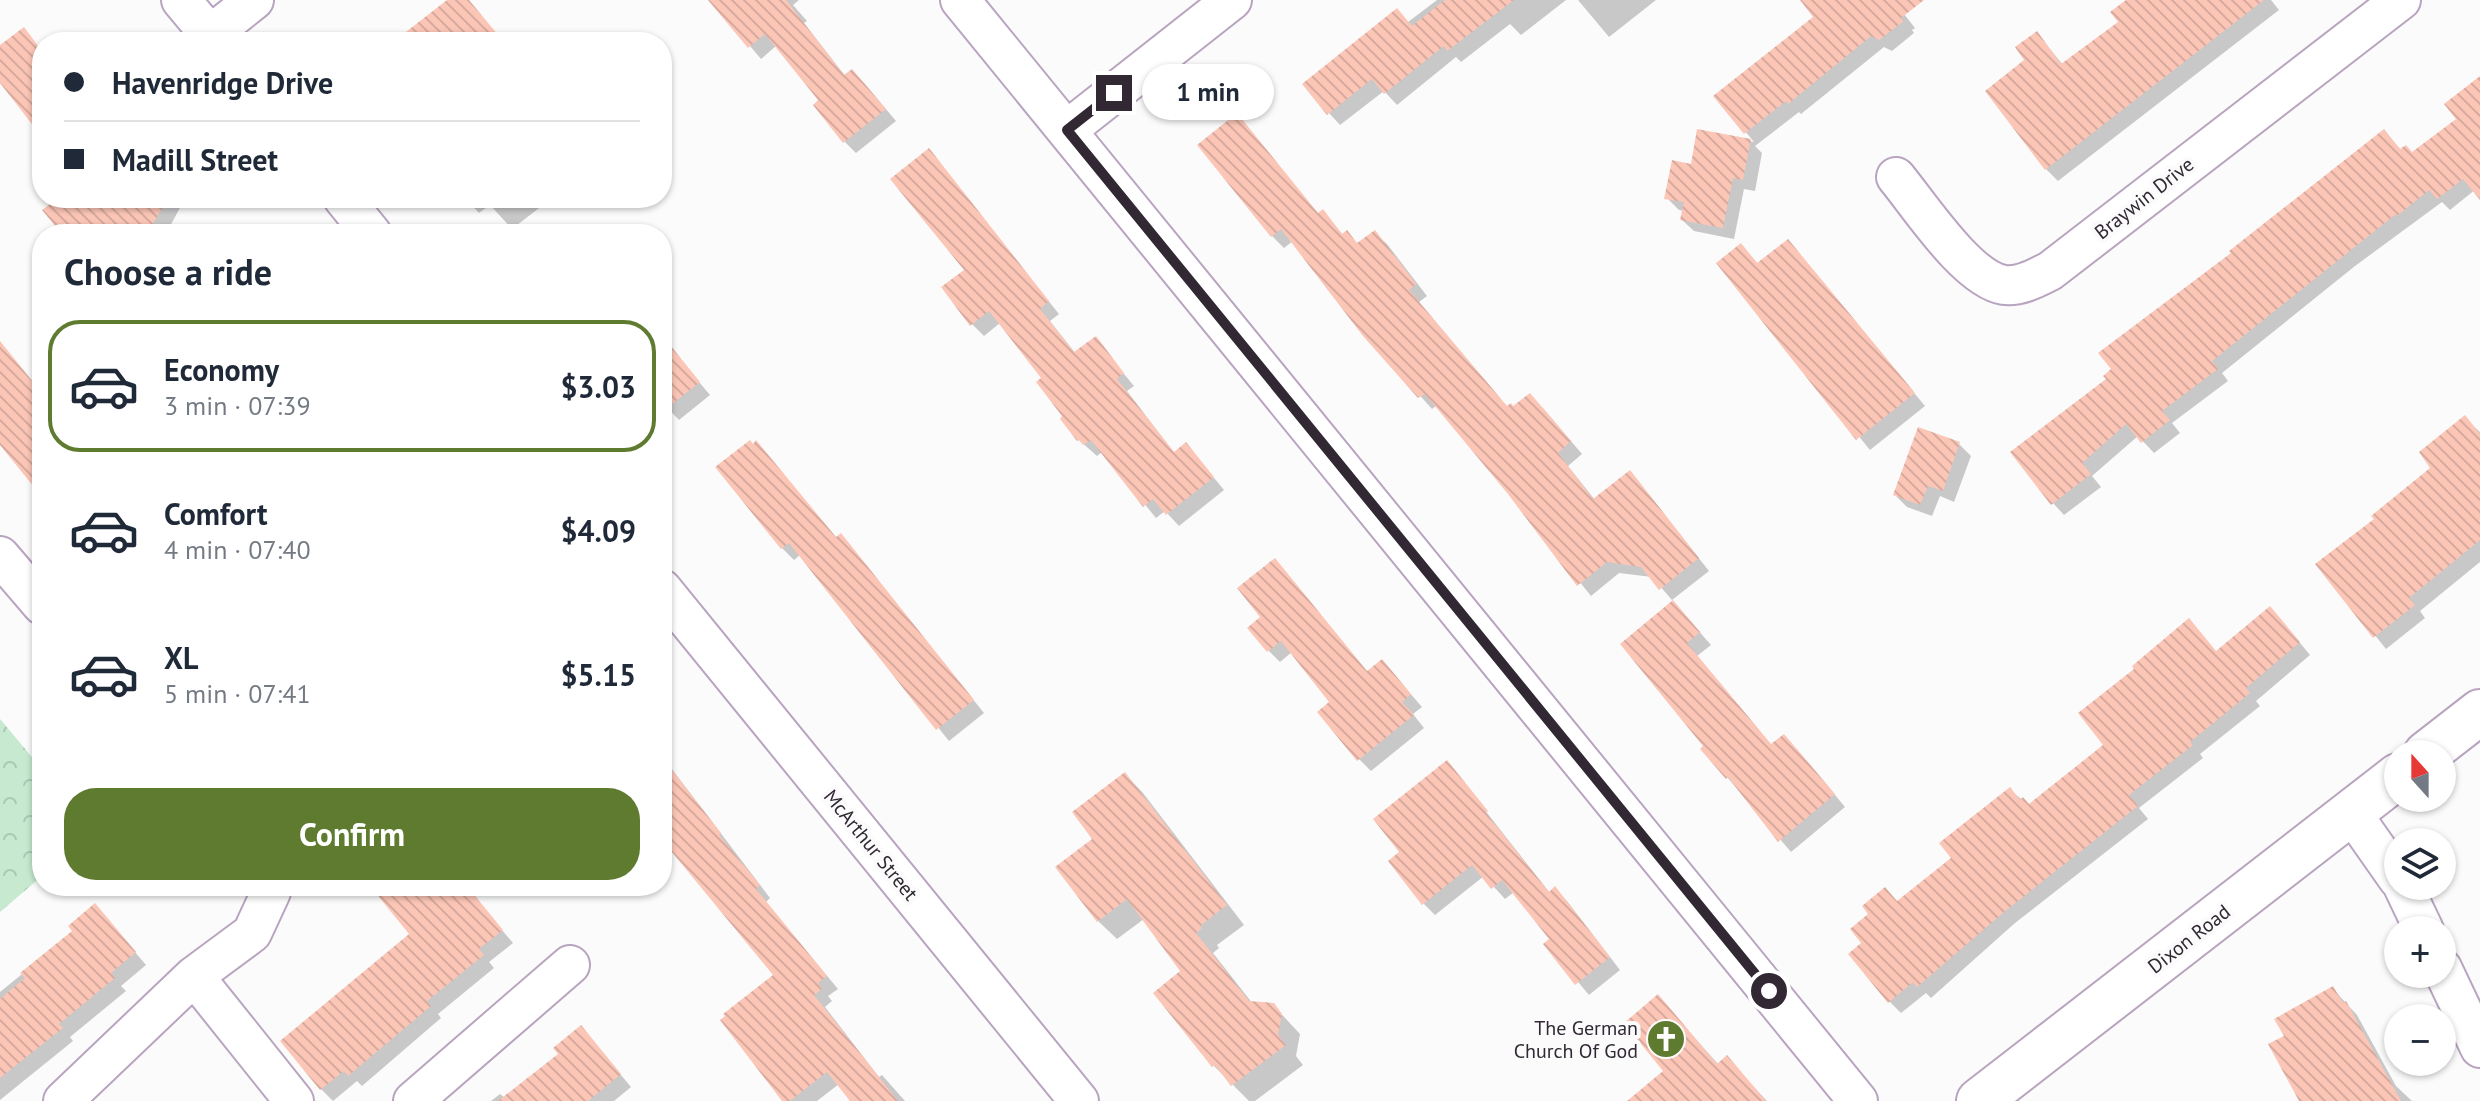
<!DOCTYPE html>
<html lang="en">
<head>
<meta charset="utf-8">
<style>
  body { margin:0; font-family:"PT Sans",sans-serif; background:#f6f6f7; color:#1f2937; height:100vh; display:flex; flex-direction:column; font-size:30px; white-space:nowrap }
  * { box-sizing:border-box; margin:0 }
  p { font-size:26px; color:#747a83 }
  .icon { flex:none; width:44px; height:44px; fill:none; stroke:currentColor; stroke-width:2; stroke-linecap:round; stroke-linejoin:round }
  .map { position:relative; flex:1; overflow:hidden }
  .side { position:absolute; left:32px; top:224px; width:640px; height:672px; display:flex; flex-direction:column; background:#fff; border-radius:32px; box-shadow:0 2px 6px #0004 }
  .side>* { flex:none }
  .guide { position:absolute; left:32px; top:32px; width:640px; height:176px; border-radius:32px; box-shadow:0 2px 6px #0004; display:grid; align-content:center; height:176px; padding:0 32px; background:#fff }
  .needle { width:52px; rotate:339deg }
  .controls { position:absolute; left:2384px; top:740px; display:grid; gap:16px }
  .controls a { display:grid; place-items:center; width:72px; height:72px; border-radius:50%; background:#fff; box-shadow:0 2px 6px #0004; font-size:40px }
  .end { position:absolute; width:36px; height:36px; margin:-18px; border:10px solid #312834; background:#fff; box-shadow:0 0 0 4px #fff }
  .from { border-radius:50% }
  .bubble { position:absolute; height:56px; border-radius:28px; background:#fff; box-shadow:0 2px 6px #0004; font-size:26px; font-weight:600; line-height:56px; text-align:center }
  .guide b { display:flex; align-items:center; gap:28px; height:76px; font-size:30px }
  .guide b+b { border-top:2px solid #e0e1e3 }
  .guide i { width:20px; height:20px; background:#1f2937 }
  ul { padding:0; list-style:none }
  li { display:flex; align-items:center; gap:24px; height:132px; margin:0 16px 12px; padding:0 16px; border:4px solid transparent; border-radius:32px }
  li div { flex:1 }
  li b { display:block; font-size:30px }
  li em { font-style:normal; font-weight:600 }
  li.selected { border-color:#5e7b30 }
  li>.icon { width:72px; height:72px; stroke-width:1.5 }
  h2 { padding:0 32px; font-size:36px; line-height:96px }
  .button { display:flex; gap:16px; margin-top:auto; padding:16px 32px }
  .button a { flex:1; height:92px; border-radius:32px; background:#5e7b30; color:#fff; font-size:32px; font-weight:600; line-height:92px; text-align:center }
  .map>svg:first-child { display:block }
  .park { fill:url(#park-crowns) }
  .shadow { fill:#0003 }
  .building { fill:url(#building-back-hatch) }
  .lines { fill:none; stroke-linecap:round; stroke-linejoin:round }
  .minor-casing { stroke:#b9a4c0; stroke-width:42 }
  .secondary-casing { stroke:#b9a4c0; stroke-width:48 }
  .minor { stroke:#fff; stroke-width:38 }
  .secondary { stroke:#fff; stroke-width:44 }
  .route { stroke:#312834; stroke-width:10 }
  .labels { text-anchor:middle; stroke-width:8; stroke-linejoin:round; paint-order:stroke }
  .street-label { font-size:20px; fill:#312834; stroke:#fbfbfb }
  .poi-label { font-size:20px; fill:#312834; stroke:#fbfbfb; text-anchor:end }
</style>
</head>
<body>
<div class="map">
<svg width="2480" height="1101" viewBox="0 0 2480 1101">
  <defs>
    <pattern id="park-crowns" width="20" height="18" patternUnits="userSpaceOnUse" patternTransform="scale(2)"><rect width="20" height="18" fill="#c6e9d0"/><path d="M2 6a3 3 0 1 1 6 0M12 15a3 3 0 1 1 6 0" fill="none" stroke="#abc8b3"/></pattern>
    <pattern id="building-back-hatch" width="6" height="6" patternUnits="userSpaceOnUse" patternTransform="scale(2)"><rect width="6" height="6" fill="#fcc6b7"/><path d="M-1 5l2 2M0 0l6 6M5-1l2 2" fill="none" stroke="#d8aa9e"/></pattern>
  </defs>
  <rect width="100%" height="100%" fill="#fbfbfb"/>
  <!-- park -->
  <path class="park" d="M0,719L42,769V876L0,912Z"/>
  <!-- shadow -->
  <path class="shadow" d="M711,0H799L793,5L807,21L804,23L846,77L864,83L896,121L856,153L844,141L821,100L777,45L761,59Z
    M1437,0H1566L1521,35L1510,24L1461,62L1456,57L1397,105L1384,91L1340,125L1329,113L1408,22Z
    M1578,0H1656L1609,37Z
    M1839,0H1893L1915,28L1912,30L1914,33L1892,51L1884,47L1801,114L1799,112L1755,146L1762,153L1755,191L1744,189L1734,239L1694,231L1682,220L1684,211L1679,210L1667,198L1692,166L1699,131L1754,142L1716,96Z
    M2142,0H2271L2279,10L2058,181L2046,169L2027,60L2037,33L2063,65L2121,23Z
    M2480,79V190L2476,189L2450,210L2442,202L2355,266L2222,373L2228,381L2172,423L2180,433L2154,453L2138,436L2092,476L2101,487L2064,515L2053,503L2108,380L2234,253L2384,132L2401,150L2412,154L2459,119Z
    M1237,115L1319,215L1323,212L1344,236L1358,245L1375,233L1387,244L1427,296L1419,302L1508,408L1542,407L1582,454L1568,466L1595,500L1641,485L1709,571L1672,600L1652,577L1619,573L1591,596L1437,405L1432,409L1365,334L1293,241L1284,248L1272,236Z
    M928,150L1059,314L1050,321L1076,354L1095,339L1134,386L1127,391L1175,454L1197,457L1224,490L1179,526L1165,511L1156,518L1102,452L1097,456L1079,440L1044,379L1000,323L984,336L972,324L967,270Z
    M61,198H175L181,206L169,228L184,230L187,234H64Z
    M465,198H552L512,229L490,205L479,213Z
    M1788,241L1925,406L1870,450L1718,263L1752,257L1759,265Z
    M662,338L710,395L679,420L662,402Z
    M2465,418L2480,432V562L2420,611L2425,618L2386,649L2318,564L2377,520L2433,469Z
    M1919,429L1959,444L1971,456L1954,502L1940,496L1932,516L1907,507L1895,495Z
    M718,468L837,538L841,535L984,713L949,741L800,555L794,560L782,548Z
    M1684,614L1711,645L1697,656L1772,746L1796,748L1845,807L1791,852L1703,749L1706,746L1622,644Z
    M1263,617L1368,673L1382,661L1422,707L1413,714L1424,728L1371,771L1359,759L1332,702L1292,652L1280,662L1269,651Z
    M2281,620L2310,655L2256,701L2260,706L2200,754L2203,758L2139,808L2148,819L2015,923L1931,998L1926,993L1901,1013L1889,1001L1898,902L1953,858L2009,789L2030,806L2217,653Z
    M662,756L770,898L766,902L838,989L828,996L832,1001L825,1007L879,1077L882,1075L905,1101H853L839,1084L817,1101H785L776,975L662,837Z
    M1447,762L1550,893L1555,889L1567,901L1620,970L1589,995L1546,944L1552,939L1514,892L1505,899L1484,876L1435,915L1424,904L1402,852Z
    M1125,774L1143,793L1244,925L1217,945L1219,948L1213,953L1253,1004L1273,1005L1300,1034L1296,1056L1303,1065L1255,1101H1249L1214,1066L1183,971L1144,919L1117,939L1098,921L1095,839Z
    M355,886H369L361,892Z
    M372,886H465L513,943L489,962L494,968L438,1014L441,1018L362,1086L357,1081L333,1101L321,1089L412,934Z
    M95,905L146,965L121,986L126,991L70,1037L73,1041L0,1100V992L75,931Z
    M2333,989L2357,1015L2396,1086L2412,1101H2301L2287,1036Z
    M1658,997L1719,1065L1727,1058L1767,1101H1639L1666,1071Z
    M581,1027L631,1087L614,1101H491L500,1094L505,1098L560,1054Z"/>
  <!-- building -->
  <path class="building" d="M447,0H469L504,42H393Z
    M708,0H786L844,75L852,69L886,109L843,143L813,105L818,100L765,34L748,48Z
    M1445,0H1514L1447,51L1444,46L1384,94L1372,79L1327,115L1302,84L1397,8L1412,26Z
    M1800,0H1924L1901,18L1904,21L1879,40L1871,36L1788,104L1786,101L1744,134L1713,96L1813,17Z
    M2126,0H2264L2045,170L1985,91L2024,60L2015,47L2037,31L2061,64L2118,22L2110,12Z
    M24,27L42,51V137L0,83V45Z
    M2480,76V200L2463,179L2437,199L2429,190L2397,216L2396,214L2212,361L2218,369L2162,411L2170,420L2141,443L2126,424L2082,463L2091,474L2051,505L2010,452L2106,379L2103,376L2111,369L2098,353L2231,253L2229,251L2384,129L2400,149L2406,145L2412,152L2456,119L2444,104Z
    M1237,113L1318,213L1323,209L1342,234L1347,230L1357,243L1375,230L1416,284L1409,290L1507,406L1511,403L1513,406L1530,393L1571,441L1558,453L1593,499L1630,470L1699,558L1659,590L1641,567L1607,562L1577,586L1508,494L1425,394L1418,398L1363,336L1281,229L1271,237L1197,145Z
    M1697,129L1751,139L1743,180L1733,178L1723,228L1680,220L1684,202L1664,199L1672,160L1691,164Z
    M929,148L1049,301L1040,309L1074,352L1096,336L1124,373L1117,379L1174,452L1186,442L1214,477L1166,515L1153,499L1143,507L1091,440L1083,445L1079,440L1077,441L1060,419L1062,416L1036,382L1041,378L989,311L970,326L941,287L964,270L890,179Z
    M58,198H168L147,234H62L42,210Z
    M1788,239L1915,393L1856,440L1716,263L1741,243L1757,263Z
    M662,335L700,382L662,412Z
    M0,341L42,393V497L0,445Z
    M2465,415L2480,434V540L2409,598L2415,605L2373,638L2315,564L2374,519L2371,516L2430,468L2419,452Z
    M1918,427L1960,442L1943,491L1928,486L1920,505L1893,495Z
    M750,440L753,444L756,440L836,537L841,533L974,700L936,730L789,543L781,549L715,467Z
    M1275,558L1367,671L1382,659L1411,694L1402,702L1414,715L1357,761L1317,712L1329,702L1281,641L1267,652L1247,628L1260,617L1237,588Z
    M1673,600L1700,632L1687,643L1771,744L1784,734L1835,794L1778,842L1728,777L1726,779L1700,749L1703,746L1620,644Z
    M2270,606L2300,642L2246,688L2250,693L2190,742L2193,745L2129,795L2138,806L2004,912L1917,987L1913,982L1888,1003L1848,954L1861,943L1850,929L1868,914L1862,906L1885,887L1897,901L1951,858L1939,843L2010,787L2020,800L2023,797L2029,804L2103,745L2078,713L2134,669L2132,666L2189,618L2216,651Z
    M662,757L721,833L719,835L760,885L756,889L827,976L818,983L822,989L814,995L898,1101H850L827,1072L790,1101H782L720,1020L725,1016L723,1014L773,975L662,840Z
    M1447,760L1488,811L1486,813L1549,892L1555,886L1610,957L1575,985L1543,944L1549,939L1502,880L1491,889L1472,865L1422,905L1388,861L1399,852L1373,819Z
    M1125,772L1227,905L1200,926L1202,928L1196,933L1249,1001L1274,1003L1282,1014L1278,1035L1286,1045L1231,1086L1215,1065L1212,1067L1153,993L1180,971L1127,899L1097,922L1055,867L1092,839L1072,812Z
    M370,886H467L503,930L479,949L484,955L427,1001L431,1006L348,1076L344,1071L320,1090L280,1041L409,934Z
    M95,903L136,952L111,973L115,978L59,1024L63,1028L0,1078V999L25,978L20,973L72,931L68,926Z
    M2333,986L2343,1003L2346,1001L2401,1101H2299L2268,1044L2284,1036L2274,1019Z
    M1658,994L1717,1064L1727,1055L1766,1101H1627L1663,1071L1624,1023Z
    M581,1025L621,1074L588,1101H498L558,1054L553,1048Z"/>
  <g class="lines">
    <defs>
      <path id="minor" d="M181,0L216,42
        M960,0L1858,1101
        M210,35L254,0
        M1067,130L1232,0
        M1896,177C1920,206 1967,279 2004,285C2020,287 2036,278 2050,271L2401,0
        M343,198L372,234
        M0,556L42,605
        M662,589L1079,1101
        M2351,812L2398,879
        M269,886L271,892L252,933L194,976L294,1101
        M2403,886L2424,930
        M2442,968L2480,1048
        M63,1101L194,976
        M413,1101L570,965"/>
      <path id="secondary" d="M2426,754L2480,712
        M1979,1101L2398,776"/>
    </defs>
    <!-- minor casing -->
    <use href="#minor" class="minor-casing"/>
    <!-- secondary casing -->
    <use href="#secondary" class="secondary-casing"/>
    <!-- minor -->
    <use href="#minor" class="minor"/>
    <!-- secondary -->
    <use href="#secondary" class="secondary"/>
  </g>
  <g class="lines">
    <!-- route -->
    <path class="route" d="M1114,93L1067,130L1769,991"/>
  </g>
  <!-- icons -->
  <defs>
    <symbol id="church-disc" viewBox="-11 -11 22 22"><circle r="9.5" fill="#5e7b30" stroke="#fbfbfb"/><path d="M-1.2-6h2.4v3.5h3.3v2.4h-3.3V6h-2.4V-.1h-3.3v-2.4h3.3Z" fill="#fff"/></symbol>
  </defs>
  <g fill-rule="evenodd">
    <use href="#church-disc" x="1644" y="1017" width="44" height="44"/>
  </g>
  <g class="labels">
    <!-- street labels -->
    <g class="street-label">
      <text transform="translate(2144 198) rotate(-38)" y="7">Braywin Drive</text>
      <text transform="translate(871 845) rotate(51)" y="7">McArthur Street</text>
      <text transform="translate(2189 939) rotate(-38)" y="7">Dixon Road</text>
    </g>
    <!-- poi labels -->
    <g class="poi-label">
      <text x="1638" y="1035">The German<tspan x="1638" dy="23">Church Of God</tspan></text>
    </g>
  </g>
</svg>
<div class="controls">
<a><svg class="needle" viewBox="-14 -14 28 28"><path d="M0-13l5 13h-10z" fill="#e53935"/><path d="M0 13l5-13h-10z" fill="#747a83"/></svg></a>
<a><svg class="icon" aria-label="layers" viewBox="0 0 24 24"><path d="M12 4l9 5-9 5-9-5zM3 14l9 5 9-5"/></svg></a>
<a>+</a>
<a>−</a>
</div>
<i class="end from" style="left:1769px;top:991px"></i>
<i class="end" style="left:1114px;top:93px"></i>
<div class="bubble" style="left:1142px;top:64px;width:132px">1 min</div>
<div class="guide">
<b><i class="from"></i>Havenridge Drive</b>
<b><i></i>Madill Street</b>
</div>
<section class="side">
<h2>Choose a ride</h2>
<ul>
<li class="selected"><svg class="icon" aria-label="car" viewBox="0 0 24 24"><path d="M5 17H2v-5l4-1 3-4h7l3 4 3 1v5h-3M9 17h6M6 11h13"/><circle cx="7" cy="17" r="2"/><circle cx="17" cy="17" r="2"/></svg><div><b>Economy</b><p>3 min · 07:39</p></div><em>$3.03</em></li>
<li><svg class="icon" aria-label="car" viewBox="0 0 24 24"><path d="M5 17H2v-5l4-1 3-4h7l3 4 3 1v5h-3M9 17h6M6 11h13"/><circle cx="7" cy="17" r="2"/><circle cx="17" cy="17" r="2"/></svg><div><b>Comfort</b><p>4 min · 07:40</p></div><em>$4.09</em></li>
<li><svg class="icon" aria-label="car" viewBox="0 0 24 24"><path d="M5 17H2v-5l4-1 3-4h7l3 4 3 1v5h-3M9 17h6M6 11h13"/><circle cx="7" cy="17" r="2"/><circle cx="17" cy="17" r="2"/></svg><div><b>XL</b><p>5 min · 07:41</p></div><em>$5.15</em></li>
</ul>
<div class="button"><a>Confirm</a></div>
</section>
</div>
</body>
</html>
